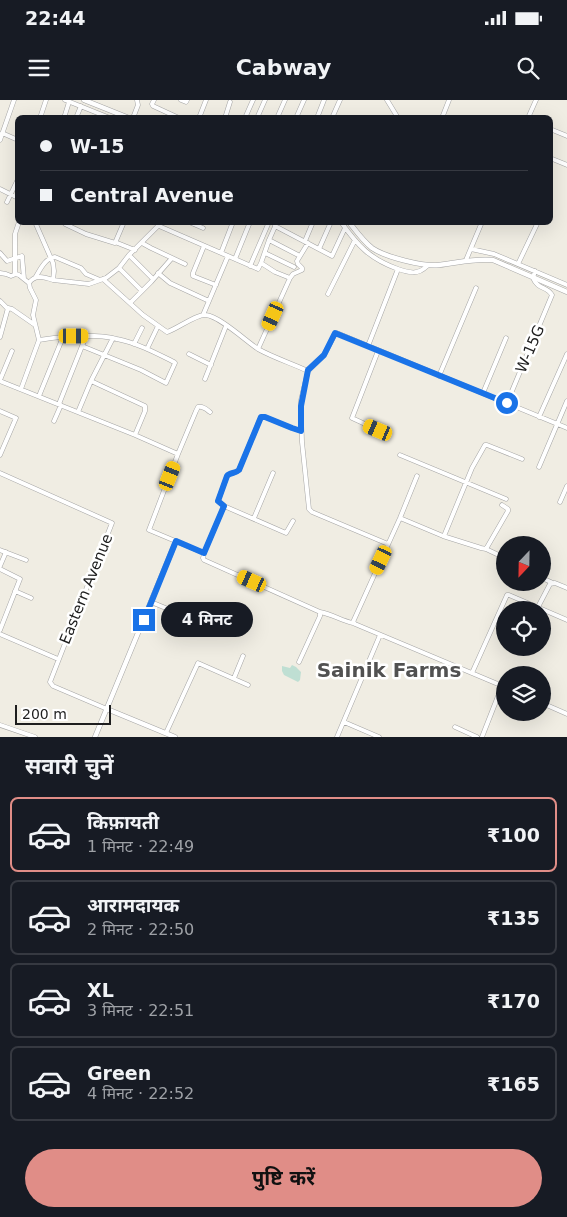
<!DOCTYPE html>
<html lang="hi">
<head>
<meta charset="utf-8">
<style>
  body { margin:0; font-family:"DejaVu Sans","Noto Sans Devanagari",sans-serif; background:#20242c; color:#f1f3f6; height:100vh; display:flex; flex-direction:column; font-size:19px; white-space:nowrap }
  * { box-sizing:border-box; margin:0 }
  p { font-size:16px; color:#9ea1a6 }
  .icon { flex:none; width:28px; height:28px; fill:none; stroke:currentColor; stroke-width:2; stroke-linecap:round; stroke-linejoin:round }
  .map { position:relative; height:637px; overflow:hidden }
  .panel { display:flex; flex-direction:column; background:#171b24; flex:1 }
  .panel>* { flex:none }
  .top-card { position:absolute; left:15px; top:15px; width:538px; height:110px; border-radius:8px; box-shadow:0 5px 20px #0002; display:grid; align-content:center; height:110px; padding:0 25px; background:#171b24 }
  .needle { width:32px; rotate:202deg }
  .fabs { position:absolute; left:496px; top:436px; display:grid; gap:10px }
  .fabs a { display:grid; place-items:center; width:55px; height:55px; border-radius:50%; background:#171b24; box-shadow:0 5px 20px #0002; font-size:25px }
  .scale { position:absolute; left:15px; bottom:12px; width:96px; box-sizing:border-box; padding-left:5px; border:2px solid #1e1e1e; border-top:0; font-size:14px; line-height:18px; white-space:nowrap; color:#1e1e1e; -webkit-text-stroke:4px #fff; paint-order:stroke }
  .end { position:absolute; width:22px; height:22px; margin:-11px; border:6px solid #1a73e8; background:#fff; box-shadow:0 0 0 2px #fff }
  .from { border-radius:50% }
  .bubble { position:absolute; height:35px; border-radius:18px; background:#171b24; box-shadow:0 5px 20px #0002; font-size:16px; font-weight:700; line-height:35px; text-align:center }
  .car { position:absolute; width:15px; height:30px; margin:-15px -8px; border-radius:6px; box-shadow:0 0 4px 1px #0007; background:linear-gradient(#f5c518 24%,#345 0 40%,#f5c518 0 76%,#345 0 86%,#f5c518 0) }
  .top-card b { display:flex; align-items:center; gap:18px; height:48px; font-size:19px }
  .top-card b+b { border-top:1px solid #363941 }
  .top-card i { width:12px; height:12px; background:#f1f3f6 }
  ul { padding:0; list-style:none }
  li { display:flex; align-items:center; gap:15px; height:75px; margin:0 10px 8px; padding:0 15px; border:2px solid #363941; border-radius:8px }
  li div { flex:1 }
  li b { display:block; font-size:19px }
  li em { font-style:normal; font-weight:700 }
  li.active { border-color:#e08d87 }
  li>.icon { width:45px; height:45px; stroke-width:1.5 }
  h2 { padding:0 25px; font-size:22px; line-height:60px }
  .action { display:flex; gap:10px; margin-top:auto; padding:10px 25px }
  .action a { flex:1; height:58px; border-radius:30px; background:#e08d87; color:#111; font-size:20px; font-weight:700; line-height:58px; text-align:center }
  .status { display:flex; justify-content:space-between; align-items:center; height:35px; padding:0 25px; background:#171b24; direction:ltr }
  .status svg { height:14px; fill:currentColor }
  header { display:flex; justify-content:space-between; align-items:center; height:65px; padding:0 25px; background:#171b24; font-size:22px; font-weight:700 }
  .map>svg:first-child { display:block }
  .wetland { fill:#bfdfd3 }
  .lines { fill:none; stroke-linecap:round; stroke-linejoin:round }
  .minor-casing { stroke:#a5a5a5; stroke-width:5 }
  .tertiary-casing { stroke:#a5a5a5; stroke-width:5.5 }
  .minor { stroke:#fff; stroke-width:4 }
  .tertiary { stroke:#fff; stroke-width:4.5 }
  .route { stroke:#1a73e8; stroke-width:6 }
  .labels { text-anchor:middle; stroke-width:5; stroke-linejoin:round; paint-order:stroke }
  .street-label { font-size:15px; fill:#1e1e1e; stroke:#fff }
  .district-label { font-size:20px; font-weight:bold; fill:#515151; stroke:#fff }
</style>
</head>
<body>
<div class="status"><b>22:44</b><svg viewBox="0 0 49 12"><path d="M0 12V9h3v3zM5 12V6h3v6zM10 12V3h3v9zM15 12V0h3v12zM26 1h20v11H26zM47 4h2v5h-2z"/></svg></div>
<header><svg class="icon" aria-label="menu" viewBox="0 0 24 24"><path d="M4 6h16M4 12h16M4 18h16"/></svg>Cabway<svg class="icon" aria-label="search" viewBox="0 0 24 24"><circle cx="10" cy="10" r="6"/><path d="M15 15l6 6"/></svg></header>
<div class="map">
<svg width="567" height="637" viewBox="0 0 567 637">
  <rect width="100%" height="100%" fill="#f0ede3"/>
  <!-- wetland -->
  <path class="wetland" d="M292,565L296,567L301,572L300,580L298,582L284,575L282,571V566L290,568Z"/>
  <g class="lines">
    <defs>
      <path id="minor" d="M65,0L110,18
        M154,0L152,4L153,6L179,18
        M181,0L186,2L187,0
        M387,0L398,18
        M40,18L46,0
        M64,18L69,2
        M76,18L81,6
        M133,18L138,5L137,0
        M199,18L206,0
        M225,18L230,2
        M245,18L253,0
        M257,18L265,0
        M277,18L285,0
        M296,18L304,0
        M317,18L324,0
        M332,18L340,0
        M442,18L449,0
        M528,18L536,0
        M550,29L567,36
        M2,33L18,40
        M0,40L14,0
        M550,58L567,65
        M0,89L18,98
        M7,102L18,79
        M35,122L53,163L54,171L53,180L89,184L106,178L119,168L129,155L162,122
        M65,122V124L86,134L115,143L124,122
        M189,122L203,128
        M341,122C358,146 370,159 398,169C410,173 418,175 427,166
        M159,126L258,169L261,163L269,140L277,122
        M275,126L332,156L345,128
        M269,140L300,156
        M305,141L313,122
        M115,142L135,150
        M142,143L151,148L185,164
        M204,146L193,173V176L216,185
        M319,149L331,122
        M471,149L494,154L567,185
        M0,153L7,161L22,156L24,179
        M221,153L233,122
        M265,153L294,167
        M129,155L153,179
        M235,159L250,122
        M466,160L482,122
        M261,163L275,172L290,178
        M518,164L538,122
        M250,166L269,122
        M119,168L142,191
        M0,173L6,174L11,176L16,174L19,175L29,183L30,188L36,200L33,215L39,240L21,289
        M158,173L170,183L209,201
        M15,174V134L19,122
        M35,178C40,170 45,158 55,157L81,168L86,174L100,180
        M103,179L143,215L167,232C177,229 196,214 206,215C219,216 246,241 258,249C272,257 293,264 308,271L324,255L335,234L337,233L567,328
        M29,183C35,174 44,177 53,180
        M328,194L355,140
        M0,201L7,208
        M130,203L151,182L172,158
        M203,215L228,156
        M0,237L8,208L12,209L35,225
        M39,240C64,236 92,233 117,239C137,243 156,253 174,262L175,263L166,283L141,270L82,246
        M134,244L142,228
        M368,246L398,169
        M147,249L158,226
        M258,249L290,178L293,174L302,170V168L298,164L297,161L308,143
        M189,254L211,265
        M308,271L301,300V310L302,342L309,409L312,412L388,444
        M439,276L476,188
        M205,279L226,226
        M0,280L12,251
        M0,281L135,335L178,354
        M91,281L145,306V311L135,335
        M483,293L506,238
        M39,296L63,237
        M507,303L552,195C547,186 538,190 533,178L535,171
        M59,304L86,236
        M0,311L16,318L0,355
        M78,312L91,281L113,238
        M210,312C206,309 203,306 198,307L196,311L178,354L149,430L204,453V454L203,458L204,460L320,512V516L299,562
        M539,317L567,254
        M54,321L61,305
        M378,330L352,318L378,251
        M400,355L506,399
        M539,367L567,301
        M0,373L112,423L50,582L53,586L107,609
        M417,376L400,418L353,522L355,524L505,587
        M560,402L567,386
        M224,406L218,401L227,376C230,372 235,374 239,370L261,317H265L292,328L301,331
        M254,418L273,373
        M400,418L443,436L481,448L486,449L508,411V409L502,405
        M444,436L472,368L485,345H487L522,359
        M486,449L505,458
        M0,450L26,460
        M204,453L224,406L286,433L293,421
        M0,466L6,452
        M0,469L20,479L0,530
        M542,478L553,483
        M15,491L31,498
        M151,502L219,530
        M538,507L550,484L555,483L567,488
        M320,512C332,514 342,521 353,523
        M0,534L58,559
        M472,573L507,495H509L567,520
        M234,578L243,556
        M542,603L567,614
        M344,622L379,637
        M0,625L35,637
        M455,627L477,637
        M166,633L198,563L248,585
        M337,637L380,535
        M482,637L502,586"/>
      <path id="tertiary" d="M84,0L129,18
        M349,122C356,131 363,141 372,148C385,157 424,167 439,165C458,163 473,158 493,160L567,192
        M107,609L175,637
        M95,637L176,441"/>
    </defs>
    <!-- minor casing -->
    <use href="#minor" class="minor-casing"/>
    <!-- tertiary casing -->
    <use href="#tertiary" class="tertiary-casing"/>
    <!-- minor -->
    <use href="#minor" class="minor"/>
    <!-- tertiary -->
    <use href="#tertiary" class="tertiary"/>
  </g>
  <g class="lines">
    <!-- route -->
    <path class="route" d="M144,520L176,441L204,453L224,406L218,401L227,376C230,372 235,374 239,370L261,317H265L292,328L301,331V306L308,270L324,255L335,233L507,303"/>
  </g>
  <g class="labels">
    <!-- street labels -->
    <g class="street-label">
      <text transform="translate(530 249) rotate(-67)" y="5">W-15G</text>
      <text transform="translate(86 489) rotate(-68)" y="5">Eastern Avenue</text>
    </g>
    <!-- district labels -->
    <g class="district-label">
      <text x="389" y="577">Sainik Farms</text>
    </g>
  </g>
</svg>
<div class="fabs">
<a><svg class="needle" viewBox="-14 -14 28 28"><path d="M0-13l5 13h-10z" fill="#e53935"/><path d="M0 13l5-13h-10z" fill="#9ea1a6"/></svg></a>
<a><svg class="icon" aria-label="locate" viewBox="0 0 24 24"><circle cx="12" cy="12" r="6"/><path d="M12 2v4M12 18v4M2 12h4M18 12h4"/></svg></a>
<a><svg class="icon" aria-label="layers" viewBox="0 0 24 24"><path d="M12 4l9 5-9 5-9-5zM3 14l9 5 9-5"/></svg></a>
</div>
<div class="scale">200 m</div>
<i class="end from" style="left:507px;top:303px"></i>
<i class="end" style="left:144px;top:520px"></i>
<div class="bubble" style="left:161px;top:502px;width:92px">4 मिनट</div>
<i class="car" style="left:273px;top:216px;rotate:204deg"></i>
<i class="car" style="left:74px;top:236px;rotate:90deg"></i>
<i class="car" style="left:378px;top:330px;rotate:293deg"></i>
<i class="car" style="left:170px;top:376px;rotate:22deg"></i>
<i class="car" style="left:381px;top:460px;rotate:205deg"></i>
<i class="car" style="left:252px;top:481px;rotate:294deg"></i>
<div class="top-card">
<b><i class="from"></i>W-15</b>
<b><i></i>Central Avenue</b>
</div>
</div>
<section class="panel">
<h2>सवारी चुनें</h2>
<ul>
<li class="active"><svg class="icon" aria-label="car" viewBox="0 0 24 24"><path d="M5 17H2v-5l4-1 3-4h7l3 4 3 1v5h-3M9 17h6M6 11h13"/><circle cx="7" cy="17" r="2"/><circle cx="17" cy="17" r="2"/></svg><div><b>किफ़ायती</b><p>1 मिनट · 22:49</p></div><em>₹100</em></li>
<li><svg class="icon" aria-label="car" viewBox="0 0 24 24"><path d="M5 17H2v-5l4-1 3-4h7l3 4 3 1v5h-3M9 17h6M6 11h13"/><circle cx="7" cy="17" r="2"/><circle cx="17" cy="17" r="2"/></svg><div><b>आरामदायक</b><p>2 मिनट · 22:50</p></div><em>₹135</em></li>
<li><svg class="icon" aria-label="car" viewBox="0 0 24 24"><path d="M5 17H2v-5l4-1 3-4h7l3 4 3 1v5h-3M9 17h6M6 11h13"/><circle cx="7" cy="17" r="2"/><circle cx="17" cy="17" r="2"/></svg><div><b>XL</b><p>3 मिनट · 22:51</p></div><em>₹170</em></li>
<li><svg class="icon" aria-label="car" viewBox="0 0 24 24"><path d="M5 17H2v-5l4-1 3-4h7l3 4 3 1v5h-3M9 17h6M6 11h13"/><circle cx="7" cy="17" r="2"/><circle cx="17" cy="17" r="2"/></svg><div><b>Green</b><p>4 मिनट · 22:52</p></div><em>₹165</em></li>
</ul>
<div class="action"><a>पुष्टि करें</a></div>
</section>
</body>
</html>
